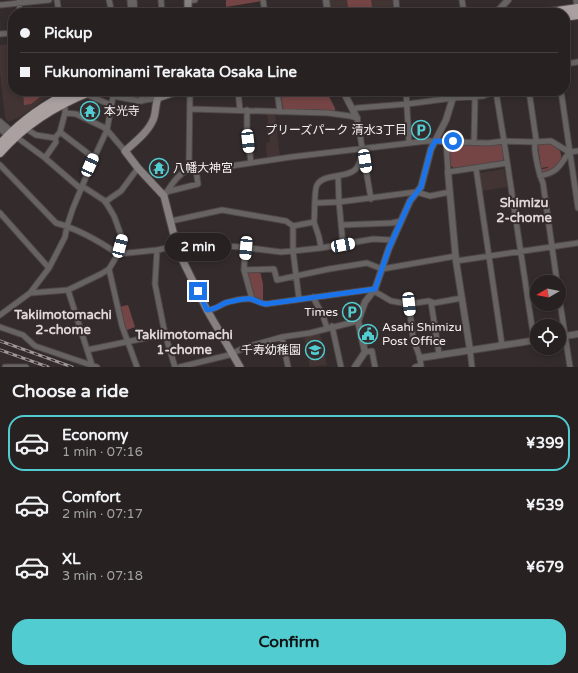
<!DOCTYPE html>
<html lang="en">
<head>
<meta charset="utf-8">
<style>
  body { margin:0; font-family:"Varela Round","Noto Sans JP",sans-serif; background:#332e2e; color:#f1f3f6; height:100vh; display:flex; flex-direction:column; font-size:15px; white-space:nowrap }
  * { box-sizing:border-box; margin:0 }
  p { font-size:13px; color:#a4a3a5 }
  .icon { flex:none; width:22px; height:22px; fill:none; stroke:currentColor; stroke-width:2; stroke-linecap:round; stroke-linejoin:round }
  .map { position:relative; height:367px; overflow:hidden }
  .sheet { display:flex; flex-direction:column; background:#272121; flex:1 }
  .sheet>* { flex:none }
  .guide { position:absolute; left:8px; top:8px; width:562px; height:88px; border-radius:16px; box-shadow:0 2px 6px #0003,0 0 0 1px #433e3f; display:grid; align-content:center; height:88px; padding:0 12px; background:#272121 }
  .needle { width:26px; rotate:260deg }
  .fabs { position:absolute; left:530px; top:275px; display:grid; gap:8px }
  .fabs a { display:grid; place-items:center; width:36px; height:36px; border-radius:50%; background:#272121; box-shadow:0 2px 6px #0003,0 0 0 1px #433e3f; font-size:20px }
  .end { position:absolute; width:18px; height:18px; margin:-9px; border:5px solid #1a73e8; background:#fff; box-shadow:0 0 0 2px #fff }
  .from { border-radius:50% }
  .bubble { position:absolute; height:28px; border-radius:14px; background:#272121; box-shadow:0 2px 6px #0003,0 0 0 1px #433e3f; font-size:13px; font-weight:800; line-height:28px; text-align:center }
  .car { position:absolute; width:12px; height:24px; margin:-12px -6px; border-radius:5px; box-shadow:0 0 3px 1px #0007; background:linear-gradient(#fff 24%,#345 0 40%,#fff 0 76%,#345 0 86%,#fff 0) }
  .guide b { display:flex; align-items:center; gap:14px; height:38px; font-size:15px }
  .guide b+b { border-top:1px solid #433e3f }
  .guide i { width:10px; height:10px; background:#f1f3f6 }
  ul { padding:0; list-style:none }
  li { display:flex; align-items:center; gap:12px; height:56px; margin:0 8px 6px; padding:0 4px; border:2px solid transparent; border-radius:16px }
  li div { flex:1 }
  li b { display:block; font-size:15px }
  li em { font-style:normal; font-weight:800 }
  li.active { border-color:#51ccd1 }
  li>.icon { width:36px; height:36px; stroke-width:1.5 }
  h2 { padding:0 12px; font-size:18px; line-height:48px }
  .cta { display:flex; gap:8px; margin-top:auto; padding:8px 12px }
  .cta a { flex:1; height:46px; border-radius:16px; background:#51ccd1; color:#111; font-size:16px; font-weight:800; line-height:46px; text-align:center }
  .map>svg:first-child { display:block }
  .built { fill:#433434 }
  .green { fill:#754546 }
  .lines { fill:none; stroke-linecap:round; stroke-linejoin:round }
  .minor-casing { stroke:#4f4747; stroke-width:7 }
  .tertiary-casing { stroke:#4f4747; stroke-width:8 }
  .secondary-casing { stroke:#4f4747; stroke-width:9 }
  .trunk-casing { stroke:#4f4747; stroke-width:10 }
  .minor { stroke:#676363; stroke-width:5 }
  .tertiary { stroke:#676363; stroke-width:6 }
  .secondary { stroke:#868080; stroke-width:7 }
  .trunk { stroke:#aaa0a0; stroke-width:8 }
  .rail-casing { stroke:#9e9797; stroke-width:3 }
  .rail { stroke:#342c2c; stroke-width:1.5; stroke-dasharray:4.5; stroke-linecap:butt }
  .route { stroke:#1a73e8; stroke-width:5 }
  .labels { text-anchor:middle; stroke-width:4; stroke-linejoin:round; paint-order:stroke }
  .poi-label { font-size:12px; fill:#f6f0f0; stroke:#342c2c; text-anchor:start }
  .neighbourhood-label { font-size:13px; font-weight:bold; fill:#e2d7d7; stroke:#342c2c }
</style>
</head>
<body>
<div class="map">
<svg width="578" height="367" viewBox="0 0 578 367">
  <rect width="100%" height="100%" fill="#342c2c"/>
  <!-- built -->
  <path class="built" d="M330,0H393L394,13H332Z
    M12,44L13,91H62L46,98L20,117L8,122L5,117L0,73V45Z
    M267,114H275L280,157L267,158L266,143L270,142Z
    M504,169L507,187L482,191L479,173Z
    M320,333L327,365L310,367L304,336Z"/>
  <!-- green -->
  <path class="green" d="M226,0H262V1L226,7Z
    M347,0H371L373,13H349Z
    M23,91H44L45,93L31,104L24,105Z
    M294,91H326L335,108V112L285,110L283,108L281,95L284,92Z
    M500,143L502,145L504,158L502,161L454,168L451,166L449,146L452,144Z
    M540,143C544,144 549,143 553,145C562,148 564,160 557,167C554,170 547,172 542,173V169L548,168V167L541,168L538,145Z
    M247,271H260L263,284V302L252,298Z
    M128,305L135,327L127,330L124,327L119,307Z"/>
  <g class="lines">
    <defs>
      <path id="minor" d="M19,0L20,13
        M57,0L59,13
        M109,0L112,13
        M130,0L131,13
        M134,0L135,13
        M161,0L162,13
        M263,0L265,13
        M396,0L397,13
        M462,0L464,13
        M576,0L577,8
        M188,1L195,0
        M0,5L49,0
        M304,13L327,10
        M0,34L13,33
        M565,64L578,62
        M141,91L142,101
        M238,91L240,110
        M277,91L280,112
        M406,91L409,142
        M529,91L536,139C532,147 539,174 543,183L557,282
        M561,91L578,208
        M496,92L504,141L534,340
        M90,96L111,105
        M113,96L139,101L158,98
        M63,104L65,108V113L76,114L103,127L107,130L125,151
        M190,109L328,113L350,116L357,118L371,199
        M247,110V128L251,163
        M353,110L357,108L407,104L453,98L483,96L497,91
        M25,128L36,135L55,138L60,132L65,113
        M60,132L94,158L107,130L114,91
        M15,136L45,158L81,189
        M446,141L448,172L507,163
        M474,142L475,97
        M45,158L56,142L55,138
        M0,165L56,223C78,229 99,241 118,254L122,238L114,216L105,201L82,186
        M476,168L502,345
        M187,170L189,162L190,91
        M338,176L339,202L416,192L430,196L450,192
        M540,176C558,172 559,167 569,152
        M166,192L198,184L196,170
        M164,196C170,187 177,175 187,170L224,167L291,157L427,141L489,143L504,141L535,142L551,141L569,152L578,151
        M105,202L121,191L138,168
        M315,203L339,202L343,245
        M0,213L49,268
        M171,221L222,210L286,221L293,226L314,222C315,215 314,189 317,185C320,180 323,179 327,178C351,172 359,177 363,148
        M314,222L319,237L321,248
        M341,225L392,223L401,221
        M293,226V251L299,299
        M245,248L244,270L274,269L277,280L329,269L367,263L382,269L456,256
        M157,250L155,284L165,334L175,367
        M178,251L208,245L241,247L281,252L293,251L321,248L373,239L392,240
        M456,261L578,243
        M109,269L122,326L137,367
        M244,270L252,299
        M68,290L92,365
        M374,291L391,301L409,304L429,301L434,303L462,298
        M30,293L68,290L101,274L109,269L118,254L157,250L177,246
        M559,296L570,367
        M313,297L323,316L327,328
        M431,302L439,354
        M409,304L413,338L420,358L421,367
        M207,310C214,310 219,306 225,303C232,301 243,298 251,299C256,300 260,303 266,304L375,289
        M0,315L30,293L49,268L65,237L67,226L73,208L94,158
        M332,326L341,367
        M0,327L23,335L35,346L97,367
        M282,337L288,367
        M87,350L165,334
        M470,350L472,367
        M365,352L372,351L375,367
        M5,367H26
        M180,367L229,355L246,347L282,337L310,333L358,321
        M415,367L421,365"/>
      <path id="tertiary" d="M326,0L328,13
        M496,13L508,0
        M343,91L357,118
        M0,122L14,134
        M0,128L11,139
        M448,172L456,261L470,350
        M559,337L578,334
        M420,358L537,340
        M355,367L365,352L358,321L365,302L375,289L389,248L410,201L421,187L431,149L446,120L455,91"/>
      <path id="secondary" d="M188,0V13
        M178,91L158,98C155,105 156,114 153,120C148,132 135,142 125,151L138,168L164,196L178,251L207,310L240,367"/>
      <path id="trunk" d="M543,13L578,8
        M565,17L578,15
        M0,144C21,121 45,104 73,91
        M0,153C25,124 56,105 92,91"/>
    </defs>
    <!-- minor casing -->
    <use href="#minor" class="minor-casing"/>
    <!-- tertiary casing -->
    <use href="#tertiary" class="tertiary-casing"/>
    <!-- secondary casing -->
    <use href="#secondary" class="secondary-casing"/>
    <!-- trunk casing -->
    <use href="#trunk" class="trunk-casing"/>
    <!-- minor -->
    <use href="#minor" class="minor"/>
    <!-- tertiary -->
    <use href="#tertiary" class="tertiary"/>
    <!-- secondary -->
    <use href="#secondary" class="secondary"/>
    <!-- trunk -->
    <use href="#trunk" class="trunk"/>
    <defs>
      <path id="rail" d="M0,341L72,367
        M0,350L48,367"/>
    </defs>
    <!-- rail casing -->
    <use href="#rail" class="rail-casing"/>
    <!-- rail -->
    <use href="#rail" class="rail"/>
  </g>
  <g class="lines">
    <!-- route -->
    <path class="route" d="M198,291L207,310C215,310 221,304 228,302C235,301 244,298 251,299C256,300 260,304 266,304L375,289L389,248L410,201L421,187L431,149L435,141H453"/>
  </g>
  <!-- icons -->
  <defs>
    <symbol id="temple-ring" viewBox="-11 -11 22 22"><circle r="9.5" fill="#342c2c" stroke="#51ccd1" stroke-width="1.5"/><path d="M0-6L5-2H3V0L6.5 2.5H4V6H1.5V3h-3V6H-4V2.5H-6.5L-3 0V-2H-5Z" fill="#51ccd1"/></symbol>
    <symbol id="parking-ring" viewBox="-11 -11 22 22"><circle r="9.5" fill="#342c2c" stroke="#51ccd1" stroke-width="1.5"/><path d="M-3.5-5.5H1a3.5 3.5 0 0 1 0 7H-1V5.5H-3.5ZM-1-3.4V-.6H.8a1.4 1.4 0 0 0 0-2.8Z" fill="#51ccd1"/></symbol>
    <symbol id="civic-ring" viewBox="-11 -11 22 22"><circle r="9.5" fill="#342c2c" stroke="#51ccd1" stroke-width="1.5"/><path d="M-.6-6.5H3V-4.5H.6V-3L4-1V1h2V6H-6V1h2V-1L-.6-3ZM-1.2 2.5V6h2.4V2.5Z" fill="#51ccd1"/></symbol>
    <symbol id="school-ring" viewBox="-11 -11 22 22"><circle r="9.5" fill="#342c2c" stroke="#51ccd1" stroke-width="1.5"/><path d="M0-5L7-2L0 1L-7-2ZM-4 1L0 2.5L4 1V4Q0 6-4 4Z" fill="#51ccd1"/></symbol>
  </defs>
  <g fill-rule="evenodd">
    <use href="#temple-ring" x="79" y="100" width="22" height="22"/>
    <use href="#parking-ring" x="410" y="119" width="22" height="22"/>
    <use href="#temple-ring" x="148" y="157" width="22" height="22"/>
    <use href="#parking-ring" x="341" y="301" width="22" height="22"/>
    <use href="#civic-ring" x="357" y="323" width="22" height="22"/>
    <use href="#school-ring" x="304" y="339" width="22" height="22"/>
  </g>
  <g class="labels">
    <!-- poi labels -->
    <g class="poi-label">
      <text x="104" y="115">本光寺</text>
      <text x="407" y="134" text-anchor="end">プリーズパーク 清水3丁目</text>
      <text x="173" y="172">八幡大神宮</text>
      <text x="338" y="316" text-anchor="end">Times</text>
      <text x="382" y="331">Asahi Shimizu<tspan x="382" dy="14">Post Office</tspan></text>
      <text x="301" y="354" text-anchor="end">千寿幼稚園</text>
    </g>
    <!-- neighbourhood labels -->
    <g class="neighbourhood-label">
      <text x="524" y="207">Shimizu<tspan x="524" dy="15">2-chome</tspan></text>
      <text x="63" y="319">Takiimotomachi<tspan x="63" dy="15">2-chome</tspan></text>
      <text x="184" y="339">Takiimotomachi<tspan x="184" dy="15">1-chome</tspan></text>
    </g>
  </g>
</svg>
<div class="fabs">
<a><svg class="needle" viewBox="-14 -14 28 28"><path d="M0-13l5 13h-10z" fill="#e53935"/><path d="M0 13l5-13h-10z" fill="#a4a3a5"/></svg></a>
<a><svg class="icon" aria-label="locate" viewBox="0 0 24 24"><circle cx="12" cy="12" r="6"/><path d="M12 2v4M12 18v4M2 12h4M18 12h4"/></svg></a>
</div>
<i class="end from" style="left:453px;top:141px"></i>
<i class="end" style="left:198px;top:291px"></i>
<div class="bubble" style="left:165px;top:233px;width:66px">2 min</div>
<i class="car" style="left:248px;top:141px;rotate:174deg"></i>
<i class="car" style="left:365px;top:161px;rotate:171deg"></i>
<i class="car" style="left:90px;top:165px;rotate:24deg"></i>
<i class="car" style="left:343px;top:245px;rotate:79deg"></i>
<i class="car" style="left:120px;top:246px;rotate:15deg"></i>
<i class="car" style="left:246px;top:248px;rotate:185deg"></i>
<i class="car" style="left:409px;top:304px;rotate:174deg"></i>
<div class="guide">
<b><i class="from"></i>Pickup</b>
<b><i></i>Fukunominami Terakata Osaka Line</b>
</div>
</div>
<section class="sheet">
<h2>Choose a ride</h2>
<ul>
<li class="active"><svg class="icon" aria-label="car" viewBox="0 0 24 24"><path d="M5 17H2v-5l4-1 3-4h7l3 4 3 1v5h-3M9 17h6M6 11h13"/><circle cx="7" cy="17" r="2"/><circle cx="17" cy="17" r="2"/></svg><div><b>Economy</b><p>1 min · 07:16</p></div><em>¥399</em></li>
<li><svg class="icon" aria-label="car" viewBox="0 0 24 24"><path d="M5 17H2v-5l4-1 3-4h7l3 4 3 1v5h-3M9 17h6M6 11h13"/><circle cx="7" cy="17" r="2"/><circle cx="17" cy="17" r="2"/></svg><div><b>Comfort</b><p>2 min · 07:17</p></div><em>¥539</em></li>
<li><svg class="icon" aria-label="car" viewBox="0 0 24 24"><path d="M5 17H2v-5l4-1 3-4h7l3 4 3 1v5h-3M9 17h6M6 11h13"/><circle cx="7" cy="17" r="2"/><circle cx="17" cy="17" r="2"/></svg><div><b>XL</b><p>3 min · 07:18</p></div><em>¥679</em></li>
</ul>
<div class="cta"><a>Confirm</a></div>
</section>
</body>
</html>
